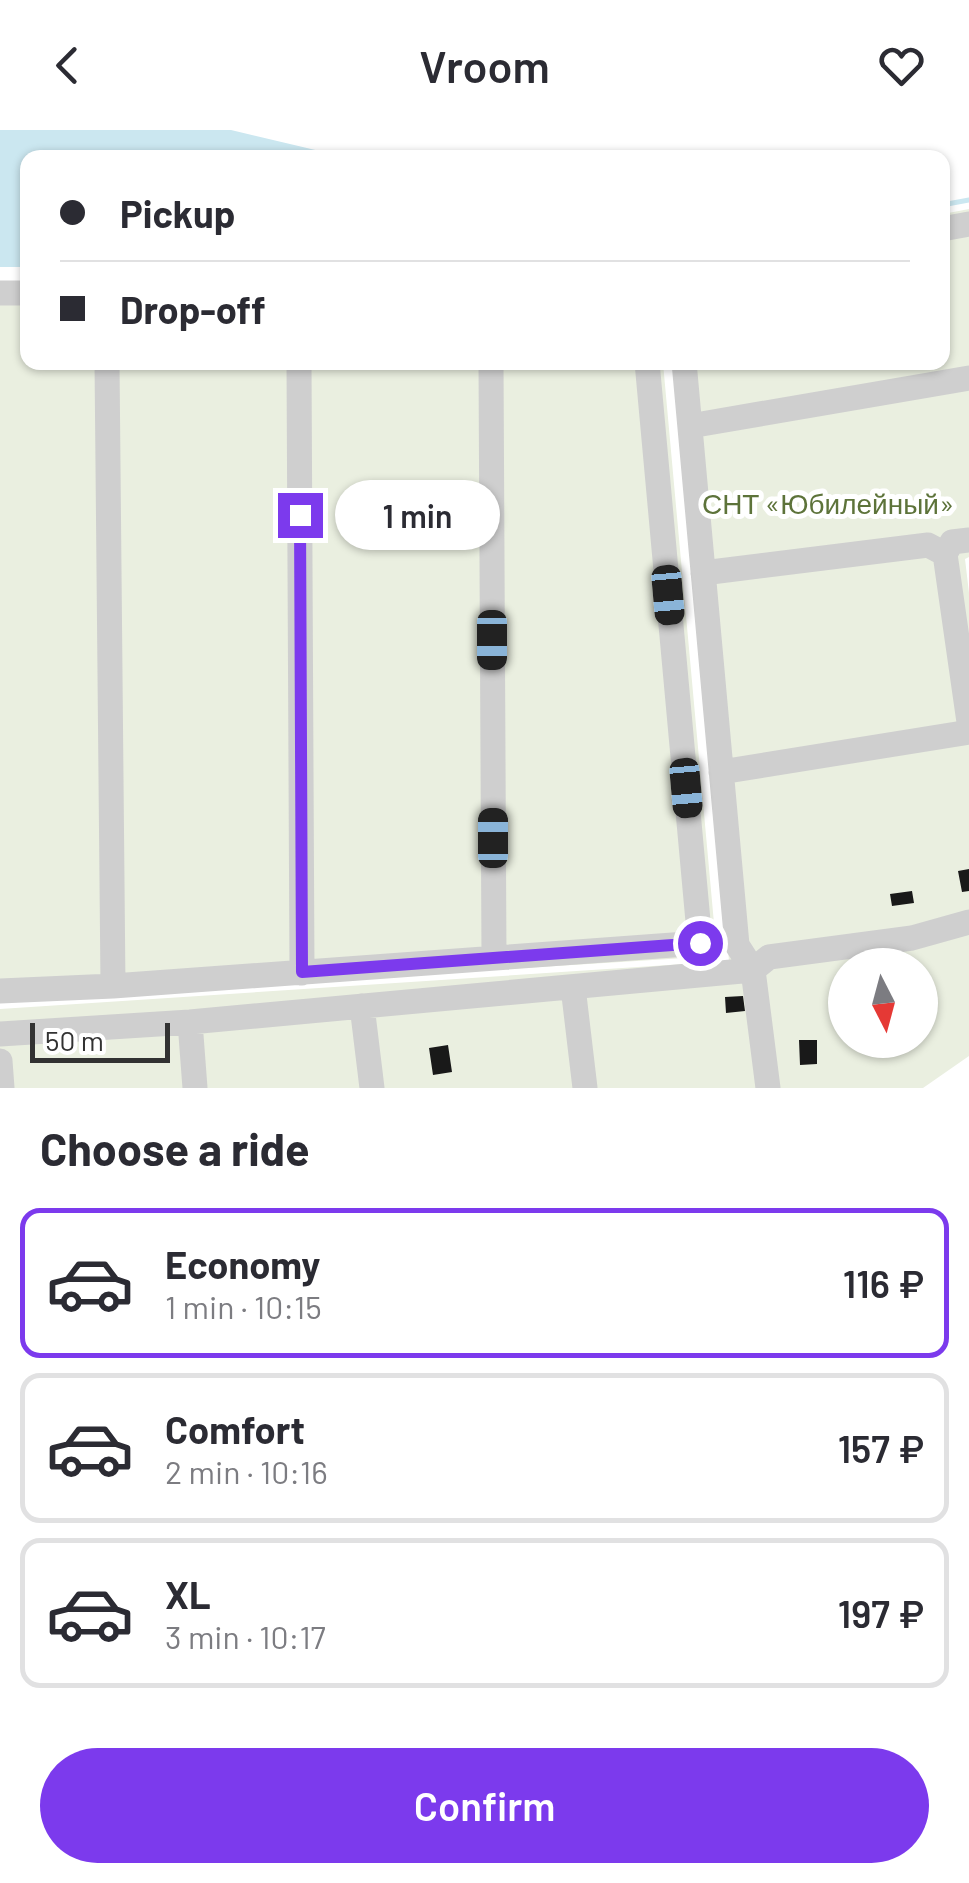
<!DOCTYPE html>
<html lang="en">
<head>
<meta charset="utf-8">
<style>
  body { margin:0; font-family:Barlow,sans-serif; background:#f2f2f3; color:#2b2b33; height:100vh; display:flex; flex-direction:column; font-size:38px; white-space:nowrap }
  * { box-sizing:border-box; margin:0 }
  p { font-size:32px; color:#7c7c81 }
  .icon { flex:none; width:55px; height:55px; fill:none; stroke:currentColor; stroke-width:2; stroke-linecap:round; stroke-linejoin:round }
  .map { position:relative; height:958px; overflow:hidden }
  .sheet { display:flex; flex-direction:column; background:#fff; flex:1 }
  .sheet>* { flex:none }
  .hud { position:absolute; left:20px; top:20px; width:930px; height:220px; border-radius:20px; box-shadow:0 2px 8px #0004; display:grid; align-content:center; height:220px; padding:0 40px; background:#fff }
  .needle { width:65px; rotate:174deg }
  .fabs { position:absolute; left:828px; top:818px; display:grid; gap:20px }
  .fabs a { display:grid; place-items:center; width:110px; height:110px; border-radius:50%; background:#fff; box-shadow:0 2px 8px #0004; font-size:50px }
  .scale { position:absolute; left:30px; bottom:25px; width:140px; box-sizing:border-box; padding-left:10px; border:5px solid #323232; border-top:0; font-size:28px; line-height:35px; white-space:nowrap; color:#323232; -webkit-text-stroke:8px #fff; paint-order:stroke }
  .end { position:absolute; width:45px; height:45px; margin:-22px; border:12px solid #7c3aed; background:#fff; box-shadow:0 0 0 5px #fff }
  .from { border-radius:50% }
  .bubble { position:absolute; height:70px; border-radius:35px; background:#fff; box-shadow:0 2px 8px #0004; font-size:32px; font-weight:600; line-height:70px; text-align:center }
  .car { position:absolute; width:30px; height:60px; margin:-30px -15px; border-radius:12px; box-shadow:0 0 8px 2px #0007; background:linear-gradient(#222 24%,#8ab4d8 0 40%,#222 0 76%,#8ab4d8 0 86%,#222 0) }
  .hud b { display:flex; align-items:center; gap:35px; height:95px; font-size:38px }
  .hud b+b { border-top:2px solid #e1e1e2 }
  .hud i { width:25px; height:25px; background:#2b2b33 }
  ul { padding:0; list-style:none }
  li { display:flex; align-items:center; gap:30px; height:150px; margin:0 20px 15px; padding:0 20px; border:5px solid #e1e1e2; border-radius:20px }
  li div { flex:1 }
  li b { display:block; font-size:38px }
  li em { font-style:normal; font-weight:600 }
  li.active { border-color:#7c3aed }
  li>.icon { width:90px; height:90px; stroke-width:1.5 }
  h2 { padding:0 40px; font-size:45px; line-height:120px }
  .cta { display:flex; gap:20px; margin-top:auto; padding:20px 40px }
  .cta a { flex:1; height:115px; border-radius:60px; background:#7c3aed; color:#fff; font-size:40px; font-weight:600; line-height:115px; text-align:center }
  header { display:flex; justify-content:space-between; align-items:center; height:130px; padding:0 40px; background:#fff; font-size:45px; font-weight:600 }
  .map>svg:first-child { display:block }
  .green { fill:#eaefe0; fill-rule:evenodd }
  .water { fill:#cbe7f0 }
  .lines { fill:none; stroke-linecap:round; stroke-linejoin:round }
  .stream { stroke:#cbe7f0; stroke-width:5 }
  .building { fill:#191919 }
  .minor { stroke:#cfcfcf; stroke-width:25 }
  .route { stroke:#7c3aed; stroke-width:12 }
  .labels { text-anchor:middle; stroke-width:10; stroke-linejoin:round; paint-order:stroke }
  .park-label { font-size:28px; fill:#5d733a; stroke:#fff }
</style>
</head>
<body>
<header><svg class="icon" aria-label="back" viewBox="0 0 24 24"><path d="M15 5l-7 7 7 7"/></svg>Vroom<svg class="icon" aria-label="heart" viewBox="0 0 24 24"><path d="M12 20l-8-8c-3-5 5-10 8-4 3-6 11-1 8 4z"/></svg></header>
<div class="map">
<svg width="969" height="958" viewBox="0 0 969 958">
  <rect width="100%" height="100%" fill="#fff"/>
  <!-- green -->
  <path class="green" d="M969,79V427L965,429L969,463V926L923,958H0V879L729,831L673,233L942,232L943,84ZM845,835H920V910H845Z
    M0,155H27L28,232L663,233L717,826L0,871Z"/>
  <!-- water -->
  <path class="water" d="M0,0H231L328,23L329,27L28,28L27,137H0Z"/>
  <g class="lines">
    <!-- stream -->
    <path class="stream" d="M942,75L969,70"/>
  </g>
  <!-- building -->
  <path class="building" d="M969,739V761L962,762L958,741Z
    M912,761L914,773L892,776L890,764Z
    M743,866L745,881L726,883L725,867Z
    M799,910H817V934L800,935Z
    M448,915L452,942L433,945L429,918Z"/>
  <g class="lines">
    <!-- minor -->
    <path class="minor" d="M942,99L969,94
      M0,163H28
      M107,232L113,856
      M299,232L302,843
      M491,232L494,827
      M684,232L737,815L753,840L769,827L912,808L969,792
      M690,296L969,248
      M969,410L952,412L945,424L969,592
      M703,443L928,415L945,424
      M721,642L969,602
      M573,857L585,958
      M0,861L113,856L700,813L647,232
      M362,876L372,958
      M190,892L195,958
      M0,904L190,892L753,840L768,958
      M0,931L2,958"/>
  </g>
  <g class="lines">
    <!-- route -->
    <path class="route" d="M300,385L302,842L700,813"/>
  </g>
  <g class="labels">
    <!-- park labels -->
    <g class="park-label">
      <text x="828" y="384">СНТ «Юбилейный»</text>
    </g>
  </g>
</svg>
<div class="fabs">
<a><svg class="needle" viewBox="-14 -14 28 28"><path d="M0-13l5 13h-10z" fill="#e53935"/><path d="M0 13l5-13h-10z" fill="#7c7c81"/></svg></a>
</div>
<div class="scale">50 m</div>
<i class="end from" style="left:700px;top:813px"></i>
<i class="end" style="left:300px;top:385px"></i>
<div class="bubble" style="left:335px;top:350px;width:165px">1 min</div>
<i class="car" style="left:668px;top:465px;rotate:175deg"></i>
<i class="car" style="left:492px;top:510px;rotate:180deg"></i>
<i class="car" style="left:686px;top:658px;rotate:175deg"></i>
<i class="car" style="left:493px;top:708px;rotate:0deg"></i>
<div class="hud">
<b><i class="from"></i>Pickup</b>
<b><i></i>Drop-off</b>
</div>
</div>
<section class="sheet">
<h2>Choose a ride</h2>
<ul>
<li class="active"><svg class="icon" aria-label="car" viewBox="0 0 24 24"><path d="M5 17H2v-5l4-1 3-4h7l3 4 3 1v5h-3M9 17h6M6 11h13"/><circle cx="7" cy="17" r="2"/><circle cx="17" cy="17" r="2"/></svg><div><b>Economy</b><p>1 min · 10:15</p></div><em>116 ₽</em></li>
<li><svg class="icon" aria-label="car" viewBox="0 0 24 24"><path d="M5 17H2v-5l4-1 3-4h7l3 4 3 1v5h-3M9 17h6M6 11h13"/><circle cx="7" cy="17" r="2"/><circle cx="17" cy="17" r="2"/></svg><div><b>Comfort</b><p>2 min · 10:16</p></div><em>157 ₽</em></li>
<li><svg class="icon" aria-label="car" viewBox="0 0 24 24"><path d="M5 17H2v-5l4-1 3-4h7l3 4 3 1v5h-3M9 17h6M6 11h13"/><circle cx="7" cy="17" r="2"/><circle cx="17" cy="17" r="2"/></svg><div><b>XL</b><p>3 min · 10:17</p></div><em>197 ₽</em></li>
</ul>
<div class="cta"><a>Confirm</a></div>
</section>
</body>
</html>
